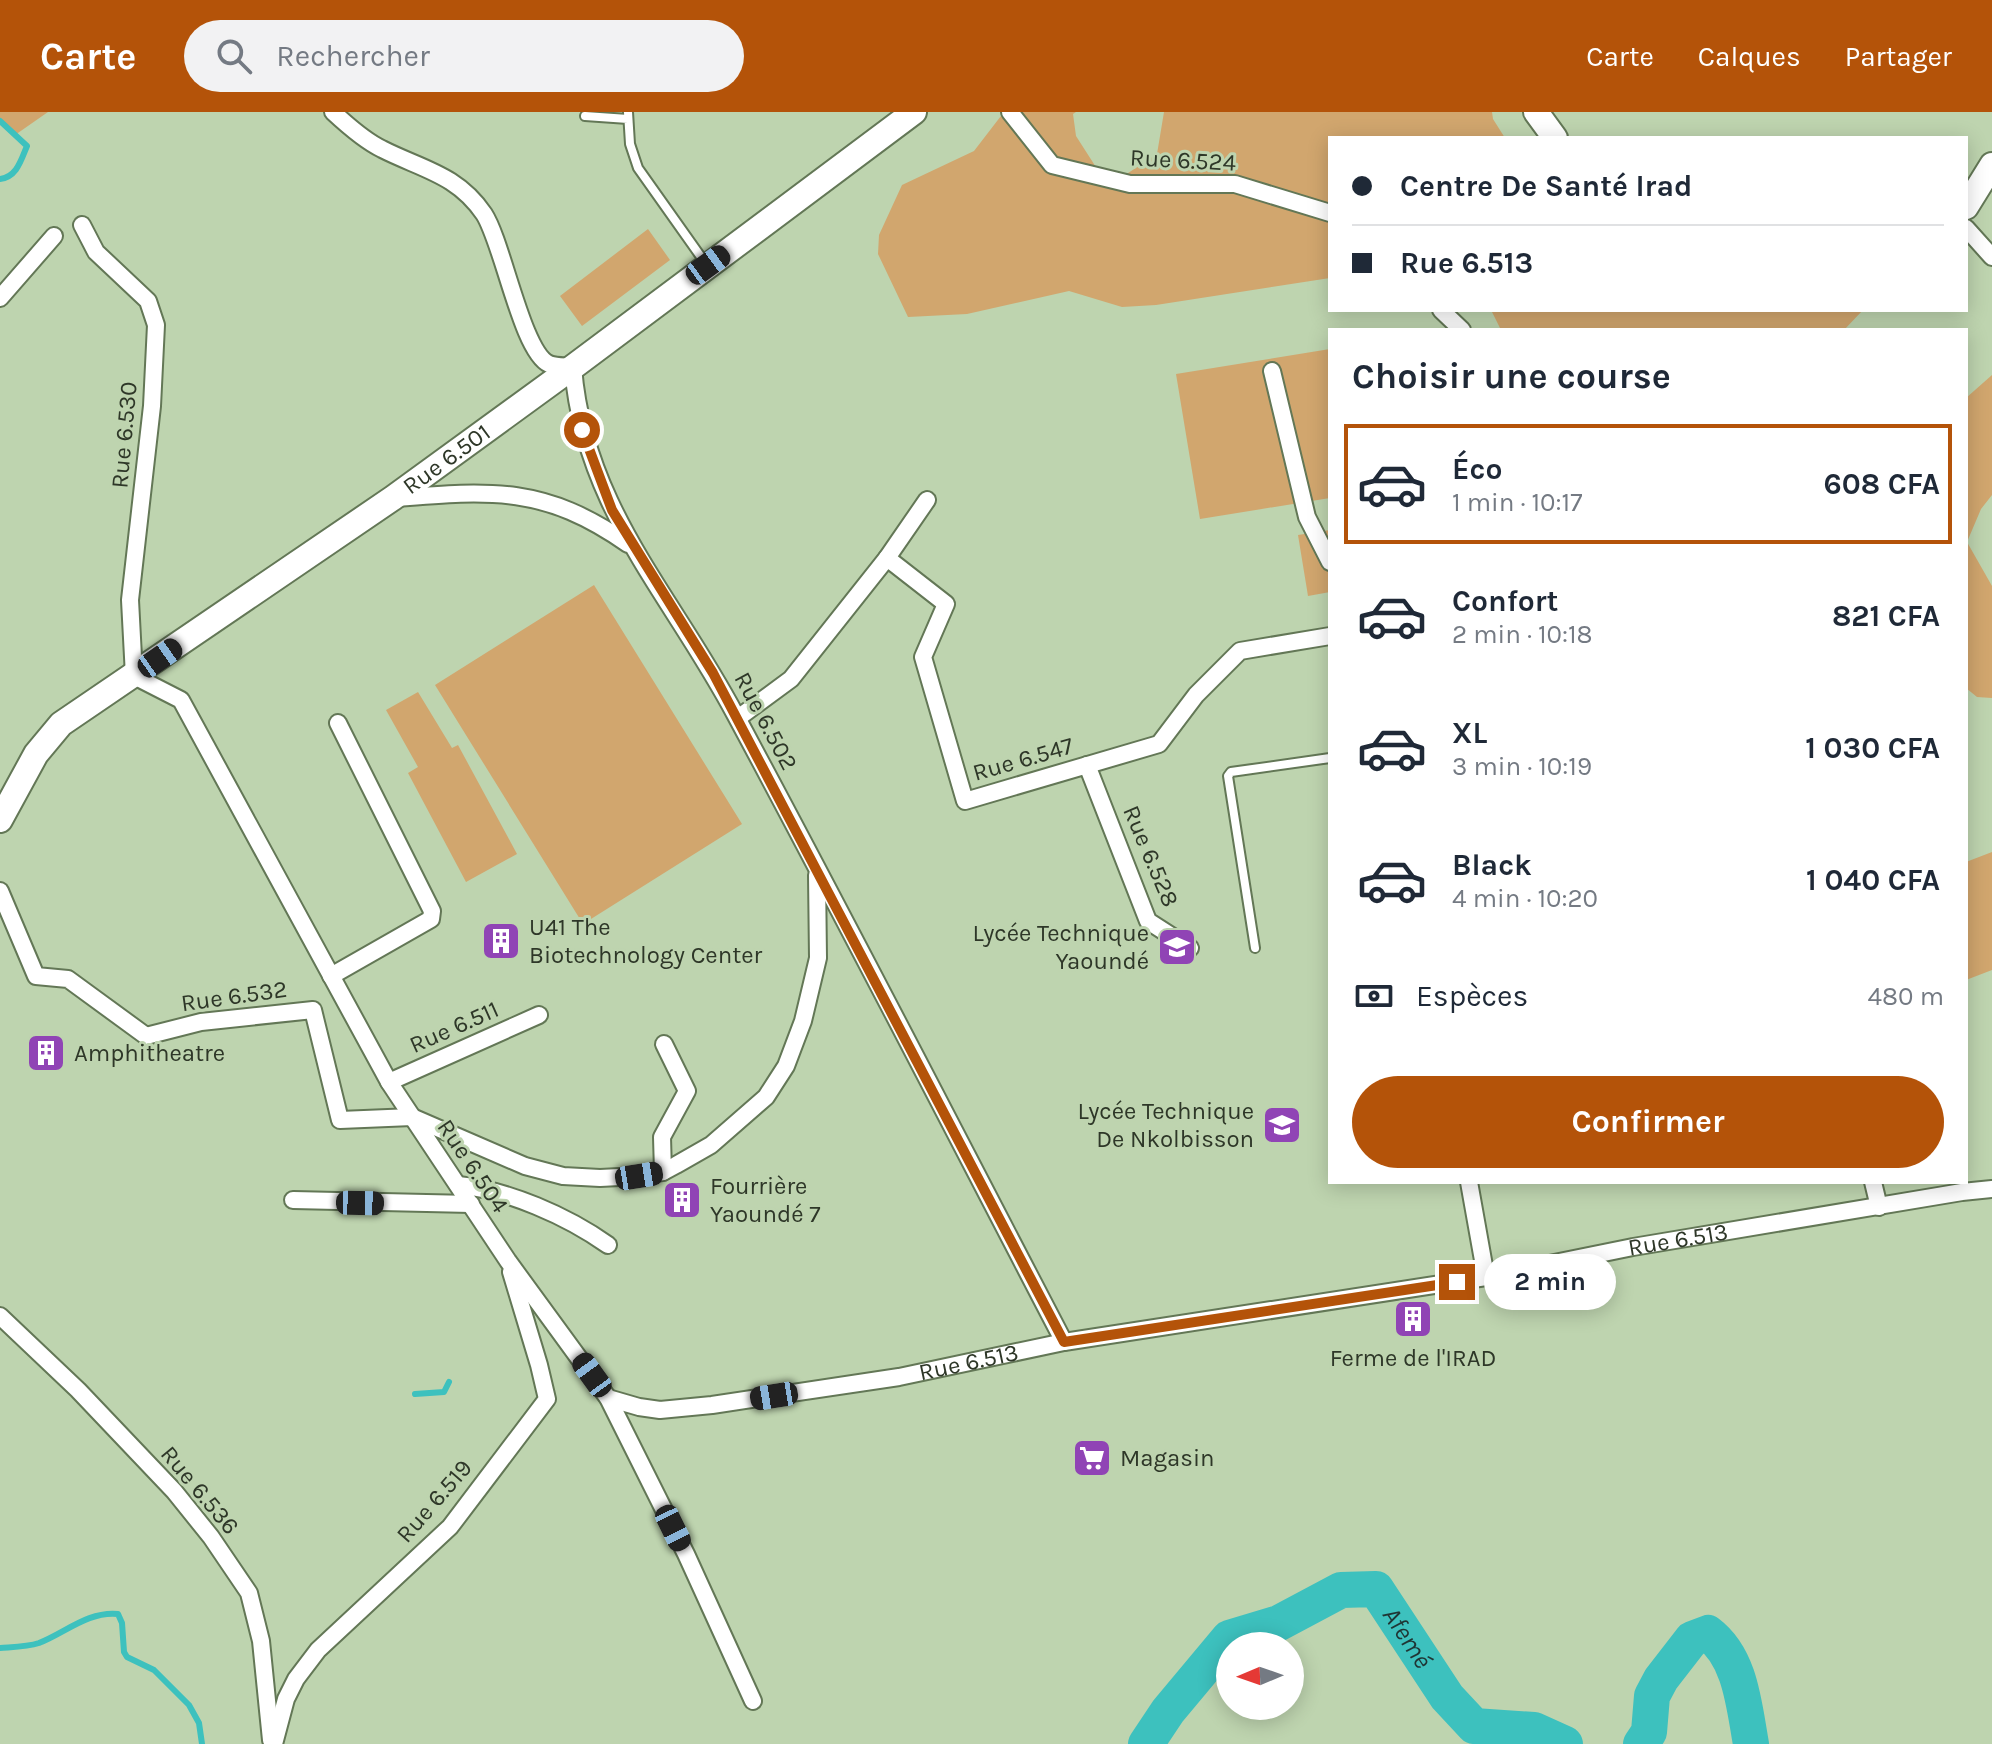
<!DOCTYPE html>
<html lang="fr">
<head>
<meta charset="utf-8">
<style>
  body { margin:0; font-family:Karla,sans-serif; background:#f2f2f3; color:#1f2937; height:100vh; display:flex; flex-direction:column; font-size:30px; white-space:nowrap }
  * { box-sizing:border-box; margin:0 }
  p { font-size:26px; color:#747a83 }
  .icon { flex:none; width:44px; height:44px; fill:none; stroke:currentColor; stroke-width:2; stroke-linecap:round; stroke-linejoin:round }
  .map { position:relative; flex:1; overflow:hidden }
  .side { position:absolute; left:1328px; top:216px; width:640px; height:856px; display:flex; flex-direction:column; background:#fff; border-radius:0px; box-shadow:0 4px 20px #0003 }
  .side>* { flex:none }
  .hud { position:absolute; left:1328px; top:24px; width:640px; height:176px; border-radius:0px; box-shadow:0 4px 20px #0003; display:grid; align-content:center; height:176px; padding:0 24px; background:#fff }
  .needle { width:52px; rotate:268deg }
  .buttons { position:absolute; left:1216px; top:1520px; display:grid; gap:16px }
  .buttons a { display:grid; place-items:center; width:88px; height:88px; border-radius:50%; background:#fff; box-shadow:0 4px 20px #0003; font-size:40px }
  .end { position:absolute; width:36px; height:36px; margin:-18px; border:10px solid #b45309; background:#fff; box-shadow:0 0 0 4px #fff }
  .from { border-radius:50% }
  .bubble { position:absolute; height:56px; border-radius:28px; background:#fff; box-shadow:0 4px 20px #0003; font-size:26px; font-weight:700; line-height:56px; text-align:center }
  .car { position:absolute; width:24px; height:48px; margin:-24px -12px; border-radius:10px; box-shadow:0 0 6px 2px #0007; background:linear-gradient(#222 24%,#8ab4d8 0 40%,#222 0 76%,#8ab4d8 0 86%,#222 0) }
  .hud b { display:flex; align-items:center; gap:28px; height:76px; font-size:30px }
  .hud b+b { border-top:2px solid #e0e1e3 }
  .hud i { width:20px; height:20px; background:#1f2937 }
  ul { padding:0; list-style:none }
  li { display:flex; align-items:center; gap:24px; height:120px; margin:0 16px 12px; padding:0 8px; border:4px solid transparent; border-radius:0px }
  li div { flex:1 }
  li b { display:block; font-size:30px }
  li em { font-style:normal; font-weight:700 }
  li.selected { border-color:#b45309 }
  li>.icon { width:72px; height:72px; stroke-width:1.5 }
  h2 { padding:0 24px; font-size:36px; line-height:96px }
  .pay { display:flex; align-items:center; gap:20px; height:88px; padding:0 24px; font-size:30px }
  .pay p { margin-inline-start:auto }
  .primary-button { display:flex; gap:16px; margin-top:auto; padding:16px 24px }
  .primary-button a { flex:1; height:92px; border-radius:48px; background:#b45309; color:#fff; font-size:32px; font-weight:700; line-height:92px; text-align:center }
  header { display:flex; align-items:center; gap:48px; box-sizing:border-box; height:112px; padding:0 40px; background:#b45309; color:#fff }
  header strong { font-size:38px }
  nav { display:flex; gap:44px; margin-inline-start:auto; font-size:28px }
  .search { width:560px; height:72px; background:#f2f2f3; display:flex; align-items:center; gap:20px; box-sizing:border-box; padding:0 28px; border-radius:44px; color:#747a83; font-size:30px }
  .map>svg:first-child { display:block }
  .green { fill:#d1a66e }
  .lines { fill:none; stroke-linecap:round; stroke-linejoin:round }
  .stream { stroke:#3dc1be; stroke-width:6 }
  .river { stroke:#3dc1be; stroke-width:36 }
  .lane-casing { stroke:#637756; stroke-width:12 }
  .street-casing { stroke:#637756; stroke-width:20 }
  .secondary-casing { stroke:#637756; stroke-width:28 }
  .lane { stroke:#fff; stroke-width:8 }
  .street { stroke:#fff; stroke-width:16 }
  .secondary { stroke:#fff; stroke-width:24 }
  .route { stroke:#b45309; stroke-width:10 }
  .labels { text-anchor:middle; stroke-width:6; stroke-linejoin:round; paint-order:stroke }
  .street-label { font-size:24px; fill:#2e3728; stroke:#bed4af }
  .poi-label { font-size:24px; fill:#2e3728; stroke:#bed4af; text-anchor:start }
  .water-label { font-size:26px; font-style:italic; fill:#1f3534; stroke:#bed4af }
</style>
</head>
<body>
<header>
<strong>Carte</strong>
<div class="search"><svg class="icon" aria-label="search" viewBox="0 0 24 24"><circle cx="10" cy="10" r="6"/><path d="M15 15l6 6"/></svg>Rechercher</div>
<nav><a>Carte</a><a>Calques</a><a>Partager</a></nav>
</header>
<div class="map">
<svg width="1992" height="1632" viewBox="0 0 1992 1632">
  <rect width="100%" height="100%" fill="#bed4af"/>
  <!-- green -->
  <path class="green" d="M0,0H48L15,23L0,10Z
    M1004,0H1076L1073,2L1076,24L1101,63L1119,67L1157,42L1164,0H1492L1493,7L1505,26H1330V166L1156,193L1122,195L1069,179L967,202L908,205L878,142L879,123L902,73L974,39Z
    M648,117L670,148L582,214L560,184Z
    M1491,198H1863L1844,218H1501Z
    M1330,237V386L1200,407L1176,262Z
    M1992,263V383L1981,397L1967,430L1992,474V586L1977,585L1966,576V286Z
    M1330,418V480L1308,484L1298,423Z
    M594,473L742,712L583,812L435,573Z
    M418,580L452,636L458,633L517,742L466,770L408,661L418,655L386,598Z
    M1992,740V858L1966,868V750Z"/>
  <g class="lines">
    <!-- stream -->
    <path class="stream" d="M0,9L27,34C21,48 17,65 0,67
      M415,1282L444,1280L449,1270
      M0,1536C13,1535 27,1535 39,1531C65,1521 88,1499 118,1502L122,1511L124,1540L127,1545L154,1558L189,1593L199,1611L202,1632"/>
    <!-- river -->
    <g class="river">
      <path id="s1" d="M1146,1632L1168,1599L1229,1526L1279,1511L1341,1478L1376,1477L1447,1585L1474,1614L1534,1618L1565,1632"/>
      <path d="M1641,1632L1649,1620L1652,1584L1661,1567L1692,1527L1708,1521C1741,1546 1744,1594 1751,1632"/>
    </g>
    <defs>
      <path id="lane" d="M628,0L630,32L638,56L706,152
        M585,4L628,7
        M1255,836L1228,664L1231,660L1330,646"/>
      <g id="street">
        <path d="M333,0C347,13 365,29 382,37C421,57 457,62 484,102C503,131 522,240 549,252C556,255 566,254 573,255C584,396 672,483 735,602C847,810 955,1021 1064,1230"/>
        <path d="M1010,0L1052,53L1130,72H1235L1330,101"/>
        <path d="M82,113L96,140L148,189L156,213L152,294L130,488L134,564L181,588L389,970L508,1149L608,1286L686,1442L753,1589"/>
        <path d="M1966,116L1992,145"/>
        <path d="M0,186L54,124"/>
        <path d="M1441,198L1462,218"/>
        <path d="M1272,259L1307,405L1330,450"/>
        <path d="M395,386C492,378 545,374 628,432"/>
        <path d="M887,446L927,388"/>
        <path d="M738,606L791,567L887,446L946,492L923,545L965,689L1159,632L1196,583L1240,539L1330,524"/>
        <path d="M1087,653L1148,809L1190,836"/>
        <path d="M0,779L36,864L68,867L146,924L201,910L313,898L340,1008L412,1005L525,1054L563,1064L600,1066L639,1064L663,1060L676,1053L711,1033L766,985L786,954L803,909L818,846L817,763"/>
        <path d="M331,864L431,807L432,799L338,611"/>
        <path d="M389,970L539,903"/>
        <path d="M663,1060L662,1025L687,979L664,932"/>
        <path d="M1469,1070L1486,1165"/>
        <path d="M1873,1070L1879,1095"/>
        <path d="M458,1073C508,1078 567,1104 608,1133"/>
        <path d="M293,1088L471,1092"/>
        <path d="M0,1204L78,1278L174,1379L211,1425L249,1481L261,1529L271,1628"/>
        <path id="s2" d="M608,1286L639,1295L660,1298L712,1293L899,1265L1064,1230L1486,1165L1633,1135L1962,1080L1992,1077"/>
        <path d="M274,1632L286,1587L296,1567L318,1538L450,1415L547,1287L539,1253L511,1160"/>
      </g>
      <g id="secondary">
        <path d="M1536,0L1555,26"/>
        <path d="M1966,95L1992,53"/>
        <path id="s3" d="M0,708L36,642L61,612L393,386L573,255L914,0"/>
      </g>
    </defs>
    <!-- lane casing -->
    <use href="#lane" class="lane-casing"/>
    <!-- street casing -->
    <use href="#street" class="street-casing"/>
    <!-- secondary casing -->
    <use href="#secondary" class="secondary-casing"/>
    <!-- lane -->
    <use href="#lane" class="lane"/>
    <!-- street -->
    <use href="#street" class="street"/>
    <!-- secondary -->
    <use href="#secondary" class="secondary"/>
  </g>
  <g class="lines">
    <!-- route -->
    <path class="route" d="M582,318L612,398L713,561L1064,1230L1457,1170"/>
  </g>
  <!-- icons -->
  <defs>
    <symbol id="building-square" viewBox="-11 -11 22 22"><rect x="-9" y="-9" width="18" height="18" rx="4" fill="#9044b5" stroke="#bed4af"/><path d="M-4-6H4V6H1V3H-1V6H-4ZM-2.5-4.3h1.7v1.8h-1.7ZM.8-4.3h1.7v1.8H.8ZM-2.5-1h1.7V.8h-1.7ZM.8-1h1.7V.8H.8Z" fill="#fff"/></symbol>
    <symbol id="school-square" viewBox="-11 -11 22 22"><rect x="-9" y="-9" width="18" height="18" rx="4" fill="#9044b5" stroke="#bed4af"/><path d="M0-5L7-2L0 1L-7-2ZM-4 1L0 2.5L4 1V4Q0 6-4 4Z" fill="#fff"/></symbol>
    <symbol id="supermarket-square" viewBox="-11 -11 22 22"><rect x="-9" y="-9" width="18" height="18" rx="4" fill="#9044b5" stroke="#bed4af"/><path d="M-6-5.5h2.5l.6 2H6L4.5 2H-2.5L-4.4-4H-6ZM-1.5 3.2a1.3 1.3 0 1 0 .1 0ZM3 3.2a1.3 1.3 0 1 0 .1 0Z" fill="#fff"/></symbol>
  </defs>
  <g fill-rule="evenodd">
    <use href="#building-square" x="479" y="807" width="44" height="44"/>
    <use href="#school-square" x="1155" y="813" width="44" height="44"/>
    <use href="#building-square" x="24" y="919" width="44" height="44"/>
    <use href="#school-square" x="1260" y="991" width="44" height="44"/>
    <use href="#building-square" x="660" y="1066" width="44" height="44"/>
    <use href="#building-square" x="1391" y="1185" width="44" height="44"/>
    <use href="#supermarket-square" x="1070" y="1324" width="44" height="44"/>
  </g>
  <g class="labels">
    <!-- street labels -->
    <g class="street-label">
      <text transform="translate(1183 48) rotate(3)" y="8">Rue 6.524</text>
      <text transform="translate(124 323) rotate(-85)" y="8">Rue 6.530</text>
      <text dy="8" stroke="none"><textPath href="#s3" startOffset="582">Rue 6.501</textPath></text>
      <text transform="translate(766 609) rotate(62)" y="8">Rue 6.502</text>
      <text transform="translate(1023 647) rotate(-16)" y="8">Rue 6.547</text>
      <text transform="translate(1151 744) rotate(67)" y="8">Rue 6.528</text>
      <text transform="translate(234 884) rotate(-8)" y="8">Rue 6.532</text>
      <text transform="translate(454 915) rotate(-24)" y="8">Rue 6.511</text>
      <text transform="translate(473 1054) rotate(56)" y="8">Rue 6.504</text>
      <text dy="8" stroke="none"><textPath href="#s2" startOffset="1086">Rue 6.513</textPath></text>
      <text dy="8" stroke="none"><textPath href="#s2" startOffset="366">Rue 6.513</textPath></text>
      <text transform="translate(200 1378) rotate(50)" y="8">Rue 6.536</text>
      <text transform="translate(434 1389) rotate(-49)" y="8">Rue 6.519</text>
    </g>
    <!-- poi labels -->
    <g class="poi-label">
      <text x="529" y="823">U41 The<tspan x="529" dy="28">Biotechnology Center</tspan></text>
      <text x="1149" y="829" text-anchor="end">Lycée Technique<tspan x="1149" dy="28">Yaoundé</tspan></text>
      <text x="74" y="949">Amphitheatre</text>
      <text x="1254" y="1007" text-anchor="end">Lycée Technique<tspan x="1254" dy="28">De Nkolbisson</tspan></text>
      <text x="710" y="1082">Fourrière<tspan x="710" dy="28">Yaoundé 7</tspan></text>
      <text x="1413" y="1254" text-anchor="middle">Ferme de l'IRAD</text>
      <text x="1120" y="1354">Magasin</text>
    </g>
    <!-- water labels -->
    <g class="water-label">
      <text dy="9" stroke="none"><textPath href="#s1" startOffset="350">Afemé</textPath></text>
    </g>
  </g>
</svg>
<div class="buttons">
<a><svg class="needle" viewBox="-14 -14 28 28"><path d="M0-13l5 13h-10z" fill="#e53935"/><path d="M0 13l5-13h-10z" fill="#747a83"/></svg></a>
</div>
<i class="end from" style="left:582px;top:318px"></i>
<i class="end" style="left:1457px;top:1170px"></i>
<div class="bubble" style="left:1484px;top:1142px;width:132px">2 min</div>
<i class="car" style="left:708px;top:153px;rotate:54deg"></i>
<i class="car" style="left:160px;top:546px;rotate:55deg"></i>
<i class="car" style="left:639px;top:1064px;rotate:81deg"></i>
<i class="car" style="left:360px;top:1091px;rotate:91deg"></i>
<i class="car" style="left:592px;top:1263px;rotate:324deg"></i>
<i class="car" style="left:774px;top:1284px;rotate:261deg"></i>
<i class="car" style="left:673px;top:1416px;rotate:154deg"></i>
<div class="hud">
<b><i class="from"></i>Centre De Santé Irad</b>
<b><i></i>Rue 6.513</b>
</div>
<section class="side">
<h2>Choisir une course</h2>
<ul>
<li class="selected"><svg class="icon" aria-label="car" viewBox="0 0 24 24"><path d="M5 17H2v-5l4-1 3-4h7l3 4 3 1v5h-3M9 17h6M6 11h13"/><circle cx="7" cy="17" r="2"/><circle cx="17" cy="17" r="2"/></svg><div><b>Éco</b><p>1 min · 10:17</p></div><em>608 CFA</em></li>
<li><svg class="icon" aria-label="car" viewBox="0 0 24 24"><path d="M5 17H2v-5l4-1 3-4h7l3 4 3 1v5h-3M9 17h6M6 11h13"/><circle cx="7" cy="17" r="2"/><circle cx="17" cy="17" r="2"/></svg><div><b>Confort</b><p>2 min · 10:18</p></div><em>821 CFA</em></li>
<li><svg class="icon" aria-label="car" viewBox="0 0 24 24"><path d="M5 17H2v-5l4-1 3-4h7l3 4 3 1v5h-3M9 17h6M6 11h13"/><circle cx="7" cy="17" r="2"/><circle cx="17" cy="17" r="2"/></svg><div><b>XL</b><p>3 min · 10:19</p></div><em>1 030 CFA</em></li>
<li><svg class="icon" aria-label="car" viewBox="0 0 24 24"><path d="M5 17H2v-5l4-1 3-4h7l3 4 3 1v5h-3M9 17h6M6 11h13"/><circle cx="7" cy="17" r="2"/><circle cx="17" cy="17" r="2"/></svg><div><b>Black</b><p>4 min · 10:20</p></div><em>1 040 CFA</em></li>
</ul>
<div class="pay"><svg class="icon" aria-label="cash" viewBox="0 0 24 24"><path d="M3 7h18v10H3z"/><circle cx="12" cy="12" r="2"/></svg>Espèces<p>480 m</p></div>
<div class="primary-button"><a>Confirmer</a></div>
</section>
</div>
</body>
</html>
